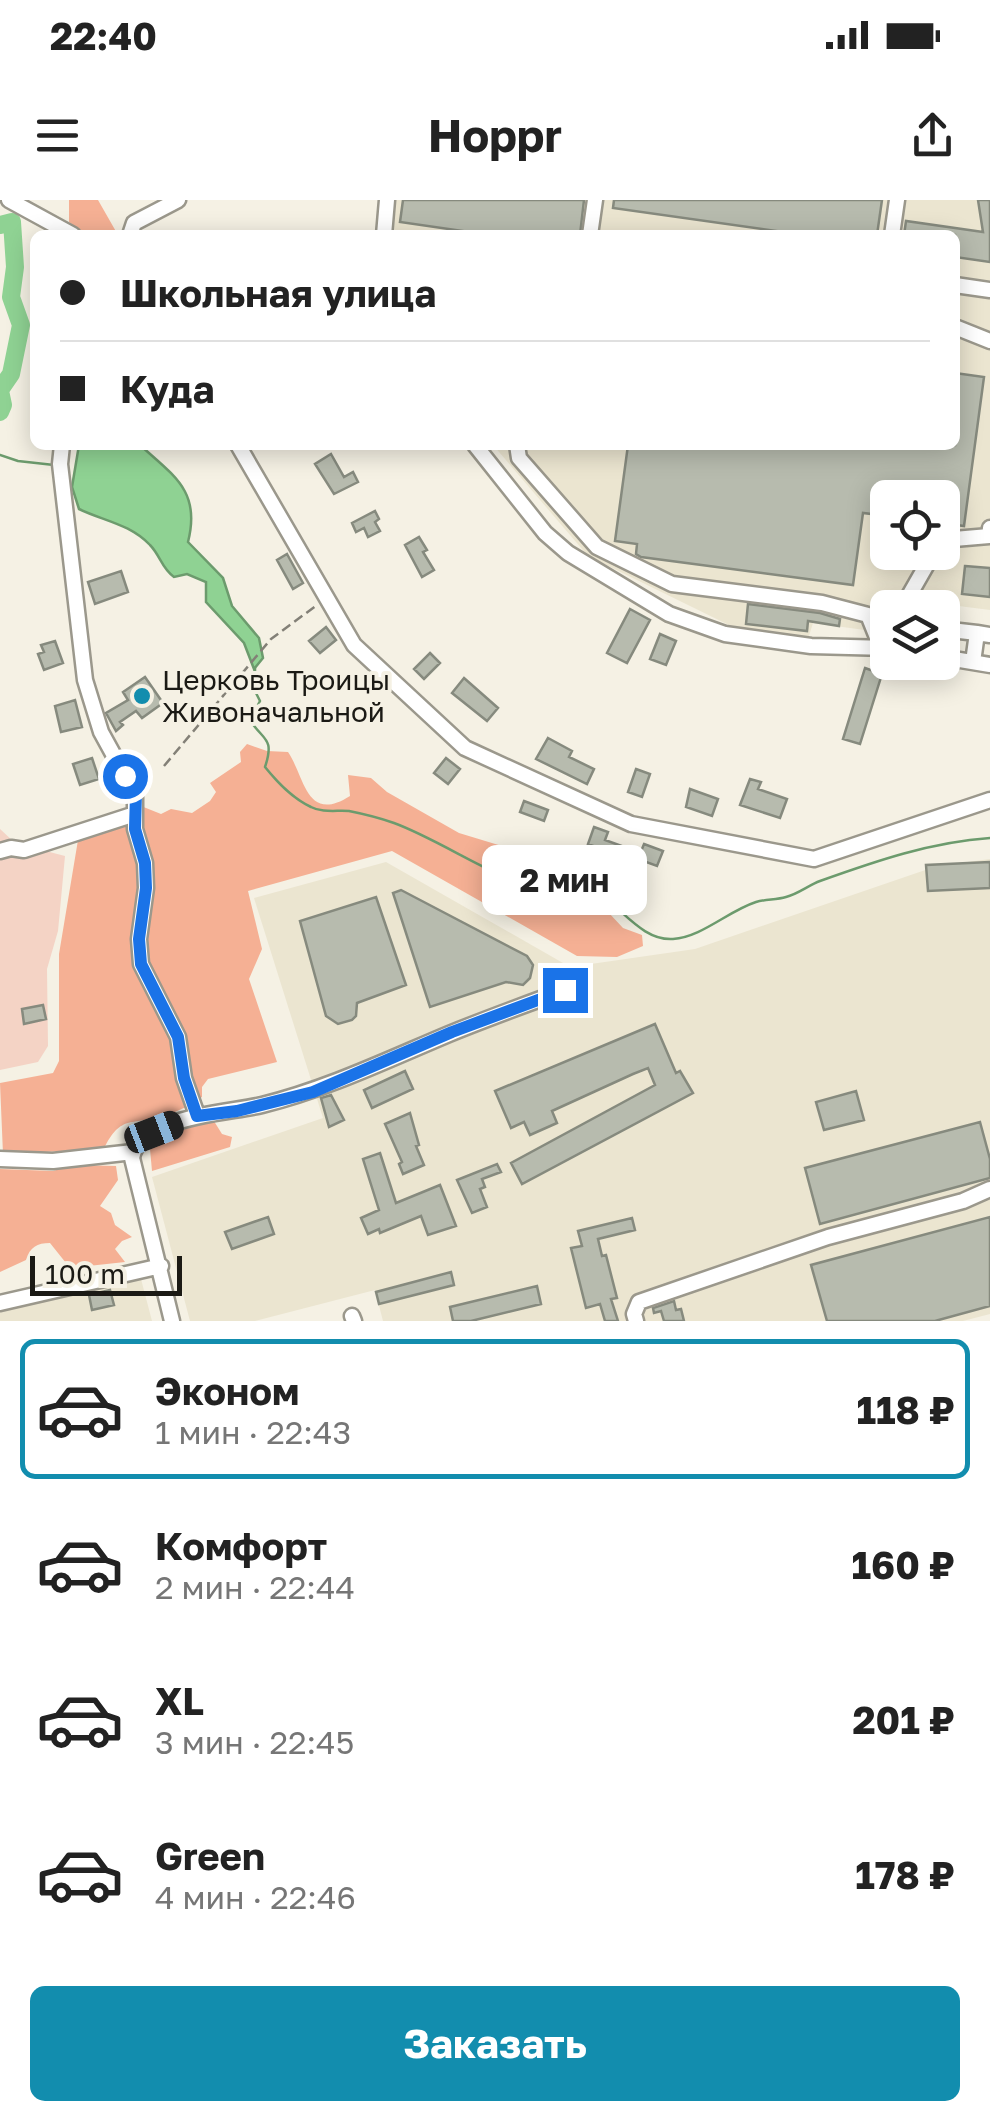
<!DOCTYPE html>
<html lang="ru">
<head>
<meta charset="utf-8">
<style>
  body { margin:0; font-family:"Golos Text",sans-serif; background:#f6f6f6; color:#222; height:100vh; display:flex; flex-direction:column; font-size:38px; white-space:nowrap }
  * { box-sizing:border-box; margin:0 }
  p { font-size:32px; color:#767676 }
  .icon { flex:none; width:55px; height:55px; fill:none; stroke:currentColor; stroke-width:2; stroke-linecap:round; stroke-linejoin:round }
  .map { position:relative; height:1121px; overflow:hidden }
  .sheet { display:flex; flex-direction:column; background:#fff; flex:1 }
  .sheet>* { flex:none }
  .hud { position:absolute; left:30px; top:30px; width:930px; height:220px; border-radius:15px; box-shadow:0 5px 25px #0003; display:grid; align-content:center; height:220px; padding:0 30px; background:#fff }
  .tools { position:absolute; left:870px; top:280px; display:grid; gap:20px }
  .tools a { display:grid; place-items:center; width:90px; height:90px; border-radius:15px; background:#fff; box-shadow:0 5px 25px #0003; font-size:50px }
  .scale { position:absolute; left:30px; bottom:25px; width:152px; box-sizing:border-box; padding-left:10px; border:5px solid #1b1a15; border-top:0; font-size:28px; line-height:35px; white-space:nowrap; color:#1b1a15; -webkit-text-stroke:8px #f5f1e4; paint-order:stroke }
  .end { position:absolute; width:45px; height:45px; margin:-22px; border:12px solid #1a73e8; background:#fff; box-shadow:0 0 0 5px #fff }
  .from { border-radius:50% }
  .bubble { position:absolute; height:70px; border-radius:15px; background:#fff; box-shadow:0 5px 25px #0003; font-size:32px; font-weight:700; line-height:70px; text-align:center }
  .car { position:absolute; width:30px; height:60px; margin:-30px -15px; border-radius:12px; box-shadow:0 0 8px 2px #0007; background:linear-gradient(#222 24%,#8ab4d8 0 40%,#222 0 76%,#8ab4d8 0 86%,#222 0) }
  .hud b { display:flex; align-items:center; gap:35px; height:95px; font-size:38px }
  .hud b+b { border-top:2px solid #e0e0e0 }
  .hud i { width:25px; height:25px; background:#222 }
  ul { padding:18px 0 0; list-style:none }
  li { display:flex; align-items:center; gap:30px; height:140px; margin:0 20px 15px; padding:0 10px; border:5px solid transparent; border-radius:15px }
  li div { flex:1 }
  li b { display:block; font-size:38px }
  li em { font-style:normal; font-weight:700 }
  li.current { border-color:#128dae }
  li>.icon { width:90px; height:90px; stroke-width:1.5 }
  .button { display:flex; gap:20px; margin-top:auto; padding:20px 30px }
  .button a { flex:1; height:115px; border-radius:15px; background:#128dae; color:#fff; font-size:40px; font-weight:700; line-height:115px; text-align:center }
  .status { display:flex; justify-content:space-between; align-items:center; height:70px; padding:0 50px; background:#fff; direction:ltr }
  .status svg { height:28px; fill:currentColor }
  header { display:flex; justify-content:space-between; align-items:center; height:130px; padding:0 30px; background:#fff; font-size:45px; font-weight:700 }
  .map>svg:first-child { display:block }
  .built { fill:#ebe5d0; fill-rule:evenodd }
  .green { fill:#f4d3c5 }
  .forest { fill:#f5b094 }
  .water { fill:#8fd293; stroke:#6c9b6d; stroke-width:2.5 }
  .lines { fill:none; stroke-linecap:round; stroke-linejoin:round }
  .stream { stroke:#6c9b6d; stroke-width:2.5 }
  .river { stroke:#8fd293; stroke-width:18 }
  .building { fill:#b7bbae; stroke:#868a7e; stroke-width:2.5 }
  .minor-casing { stroke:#9b988c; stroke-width:19 }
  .path { stroke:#838077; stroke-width:2.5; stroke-dasharray:10 5; stroke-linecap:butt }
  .minor { stroke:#fff; stroke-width:14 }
  .route { stroke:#1a73e8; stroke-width:12 }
  .poi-dot { fill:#128dae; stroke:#f5f1e4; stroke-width:4 }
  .labels { text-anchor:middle; stroke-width:8; stroke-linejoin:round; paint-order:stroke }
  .poi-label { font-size:28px; fill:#1b1a15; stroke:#f5f1e4; text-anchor:start }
</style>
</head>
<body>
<div class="status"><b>22:40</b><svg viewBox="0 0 49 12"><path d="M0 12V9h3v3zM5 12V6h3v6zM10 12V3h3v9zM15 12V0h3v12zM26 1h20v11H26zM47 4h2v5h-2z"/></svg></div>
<header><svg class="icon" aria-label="menu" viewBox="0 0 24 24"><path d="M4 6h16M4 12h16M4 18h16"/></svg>Hoppr<svg class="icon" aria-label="share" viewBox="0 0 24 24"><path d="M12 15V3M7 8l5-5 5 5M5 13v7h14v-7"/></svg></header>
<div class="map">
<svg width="990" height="1121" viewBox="0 0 990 1121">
  <rect width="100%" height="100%" fill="#f5f1e4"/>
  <!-- built -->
  <path class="built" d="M393,0H990V410L912,400L908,407L888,408L887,433L813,423L808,439L739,430L588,356L493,245H955V35H389ZM888,298H942V352H888Z
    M990,659V1114L963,1121H383L375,1090L255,1121H190L152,977L323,918L254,698L386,662L570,767L695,749L937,666Z
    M141,1079L152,1121H0V1112Z"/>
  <!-- green -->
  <path class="green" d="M0,629L15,643L65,656L58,731L47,769L48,846L38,862L0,870Z"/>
  <!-- forest -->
  <path class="forest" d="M69,0H98L118,35C94,35 88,37 69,22Z
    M247,544L267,551L288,552C305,577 306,624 350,596L348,575L371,578L387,592L459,633L512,649L572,693L594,697L623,728L642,735L643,746L617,757L577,756L392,651L248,691L262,749L249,779L277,862L208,879L202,887V897C192,904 177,912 165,916C133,926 121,913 104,949L3,954L0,883L53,873L59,861V754L78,640L108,631L141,606L161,614L171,609L192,613L210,601L216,592L210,583L241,562L240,552Z
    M212,918L222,934L232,937L230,947L152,971L150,949L160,936Z
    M74,965L116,966L118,980L100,1006L111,1013L115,1025L132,1037L122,1041L115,1049L125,1062L70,1068L50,1043C37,1043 30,1047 26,1060L0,1072V969L53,971Z"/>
  <!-- water -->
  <path class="water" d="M79,245H140C174,276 201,291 188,342L223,378L232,406L259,438L263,458L254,469L244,443L206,402V382L187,374L174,377C162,369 160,355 150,345C130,324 104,321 79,309L72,287Z"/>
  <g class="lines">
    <!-- stream -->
    <path class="stream" d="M0,255L18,261L54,265
      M255,468V491L260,501L250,520C263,541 275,537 265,567C278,583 292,598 311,607C322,613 337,610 349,611C364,614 380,618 394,623C457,646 535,710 603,697C624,711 644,741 673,739C702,737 728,711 756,702C766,699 776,700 786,697C798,694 809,685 820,681C876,661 931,642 990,638"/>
    <!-- river -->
    <path class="river" d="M0,25L12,22L15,67L11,97L21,125L11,174L0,190
      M0,191L3,205L0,212"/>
  </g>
  <!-- building -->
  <path class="building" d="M403,0H584L580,35H490L400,22Z
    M614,0H882L877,35H804L613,8Z
    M978,0H990V62L955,57V35H904L906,21L983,32Z
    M955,173L984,177L964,326L942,323V298H888V316L863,313L853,385L641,357L636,354L637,344L615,341L628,245H955Z
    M331,254L344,277L353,272L358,282L334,294L315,264Z
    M375,311L379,319L375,322L380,331L368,337L364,328L356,332L352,323Z
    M419,337L427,350L423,352L434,370L422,377L405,345Z
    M287,354L303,383L293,389L277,360Z
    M965,366L990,368V397L962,394Z
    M121,371L128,392L95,404L88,382Z
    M748,404L820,413L840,419L839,426L808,421L807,431L746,424Z
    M630,409L650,420L627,463L607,453Z
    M326,427L336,440L320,453L309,441Z
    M660,434L676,441L666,465L650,459Z
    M55,441L63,463L44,470L38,454L44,452L41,445Z
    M430,453L440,463L424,479L414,469Z
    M865,468L882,474L860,544L843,539Z
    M145,477L163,503L142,518L136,511L120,522L123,525L116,531L106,513L128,500L123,492Z
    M464,478L498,508L487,521L452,493Z
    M75,500L82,527L61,532L55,506Z
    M548,538L572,551L569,557L594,569L587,584L536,559Z
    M92,558L99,579L80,585L73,564Z
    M446,558L460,569L448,584L434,573Z
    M636,569L650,574L642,597L628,592Z
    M750,579L761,582L758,589L787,599L780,618L740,605Z
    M690,589L718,599L712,616L686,607Z
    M524,601L548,610L544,621L520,612Z
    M594,627L608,632L605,640L630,649L626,659L588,644Z
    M644,644L663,651L657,666L638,659Z
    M990,662V688L928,691L926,665Z
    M401,690L527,756L533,765L530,778L523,785L506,782L430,807L393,693Z
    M376,697L406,785L357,803L356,816L352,820L338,824L326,816L300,721Z
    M43,805L46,819L24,824L22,809Z
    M655,824L676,873L680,871L693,893L522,984L511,963L655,885L648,868L633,874L552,911L557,923L530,935L524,922L511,928L495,891Z
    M405,871L413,889L372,908L364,890Z
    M856,891L864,920L824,930L816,902Z
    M331,895L344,920L329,927L321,898Z
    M410,913L419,945L416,946L424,965L403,974L399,964L402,962L385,924Z
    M980,922L990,959V978L820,1024L805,968Z
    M380,953L396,1003L440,985L456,1026L428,1035L421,1016L380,1033L379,1029L368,1034L361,1018L379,1010L363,959Z
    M497,964L501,972L482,979L485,987L480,989L487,1007L472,1013L457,980Z
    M268,1017L274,1034L232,1049L225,1032Z
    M990,1017V1106L935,1121H827L811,1065Z
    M632,1018L635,1030L598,1039L602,1056L606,1055L617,1098L611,1099L618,1121H605L600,1104L586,1108L571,1048L582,1046L578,1031Z
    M451,1072L454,1085L379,1104L376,1092Z
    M537,1086L541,1104L471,1121H453L450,1107Z
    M110,1090L114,1105L92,1110L89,1095Z
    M674,1101L676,1110L681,1109L684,1121H664L661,1111L654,1113L653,1108Z"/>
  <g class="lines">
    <defs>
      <path id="minor" d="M9,0L73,35
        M130,35L134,23L178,0
        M384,35L387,0
        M590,35L595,0
        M892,35L897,0
        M955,85L990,90
        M955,127L990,141
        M62,245L60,264L85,480L101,532L135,594V629L145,663L146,688L139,739L141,764L178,837L184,878L197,915
        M238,245L354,445L465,548L631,624L814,659L990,600
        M475,245L545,333L568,353L669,414L725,434L811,446L888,448
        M517,245L519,258L597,347L672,384L822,403L868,415L878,440L888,446
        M942,347L954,339L989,336L990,328
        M902,408L934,352
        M942,429L977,433
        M942,457L990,465
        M973,462L977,433L990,435
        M0,651L11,648L24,650L135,614
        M0,959L53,961L133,952
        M0,1103L161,1066
        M352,1116L354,1121
        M172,1121L132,958C139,916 230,913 262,905C327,889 387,860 449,834C488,818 527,804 565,790
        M636,1121L634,1114L639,1102L828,1037L963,1001L990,989"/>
    </defs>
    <!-- minor casing -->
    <use href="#minor" class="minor-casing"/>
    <!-- path -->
    <path class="path" d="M164,566L271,439L317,405"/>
    <!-- minor -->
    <use href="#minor" class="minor"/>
  </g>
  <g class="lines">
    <!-- route -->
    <path class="route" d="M125,576L136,594L135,629L145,663L146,688L139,739L141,764L178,837L184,878L197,916L237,911L313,892L452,832L565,790"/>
  </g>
  <!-- markers -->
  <circle class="poi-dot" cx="142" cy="496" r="10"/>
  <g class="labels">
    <!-- poi labels -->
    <g class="poi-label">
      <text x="162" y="490">Церковь Троицы<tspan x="162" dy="32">Живоначальной</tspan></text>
    </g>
  </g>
</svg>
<div class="tools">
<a><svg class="icon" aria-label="locate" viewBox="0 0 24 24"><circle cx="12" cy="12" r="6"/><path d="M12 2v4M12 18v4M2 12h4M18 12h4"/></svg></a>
<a><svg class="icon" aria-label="layers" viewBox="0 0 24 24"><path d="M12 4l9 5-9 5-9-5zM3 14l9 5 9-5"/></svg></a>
</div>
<div class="scale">100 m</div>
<i class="end from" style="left:125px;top:576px"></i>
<i class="end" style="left:565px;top:790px"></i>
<div class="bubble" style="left:482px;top:645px;width:165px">2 мин</div>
<i class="car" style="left:154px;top:932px;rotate:69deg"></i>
<div class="hud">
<b><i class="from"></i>Школьная улица</b>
<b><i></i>Куда</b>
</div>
</div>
<section class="sheet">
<ul>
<li class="current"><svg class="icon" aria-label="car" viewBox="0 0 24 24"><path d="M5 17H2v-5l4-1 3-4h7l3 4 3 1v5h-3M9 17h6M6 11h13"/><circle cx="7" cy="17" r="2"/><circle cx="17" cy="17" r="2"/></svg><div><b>Эконом</b><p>1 мин · 22:43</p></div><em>118 ₽</em></li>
<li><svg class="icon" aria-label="car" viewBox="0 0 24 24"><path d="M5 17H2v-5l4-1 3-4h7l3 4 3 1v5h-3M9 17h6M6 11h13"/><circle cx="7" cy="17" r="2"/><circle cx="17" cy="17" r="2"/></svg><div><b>Комфорт</b><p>2 мин · 22:44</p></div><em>160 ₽</em></li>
<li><svg class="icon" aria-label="car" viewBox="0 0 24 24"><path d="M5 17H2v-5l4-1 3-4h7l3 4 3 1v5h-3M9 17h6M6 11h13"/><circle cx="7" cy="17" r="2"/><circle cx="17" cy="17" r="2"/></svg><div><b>XL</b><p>3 мин · 22:45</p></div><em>201 ₽</em></li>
<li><svg class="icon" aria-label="car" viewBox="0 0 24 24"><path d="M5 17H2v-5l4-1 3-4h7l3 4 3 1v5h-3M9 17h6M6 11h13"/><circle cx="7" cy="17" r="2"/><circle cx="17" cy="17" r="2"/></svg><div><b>Green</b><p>4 мин · 22:46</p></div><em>178 ₽</em></li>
</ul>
<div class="button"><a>Заказать</a></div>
</section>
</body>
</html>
